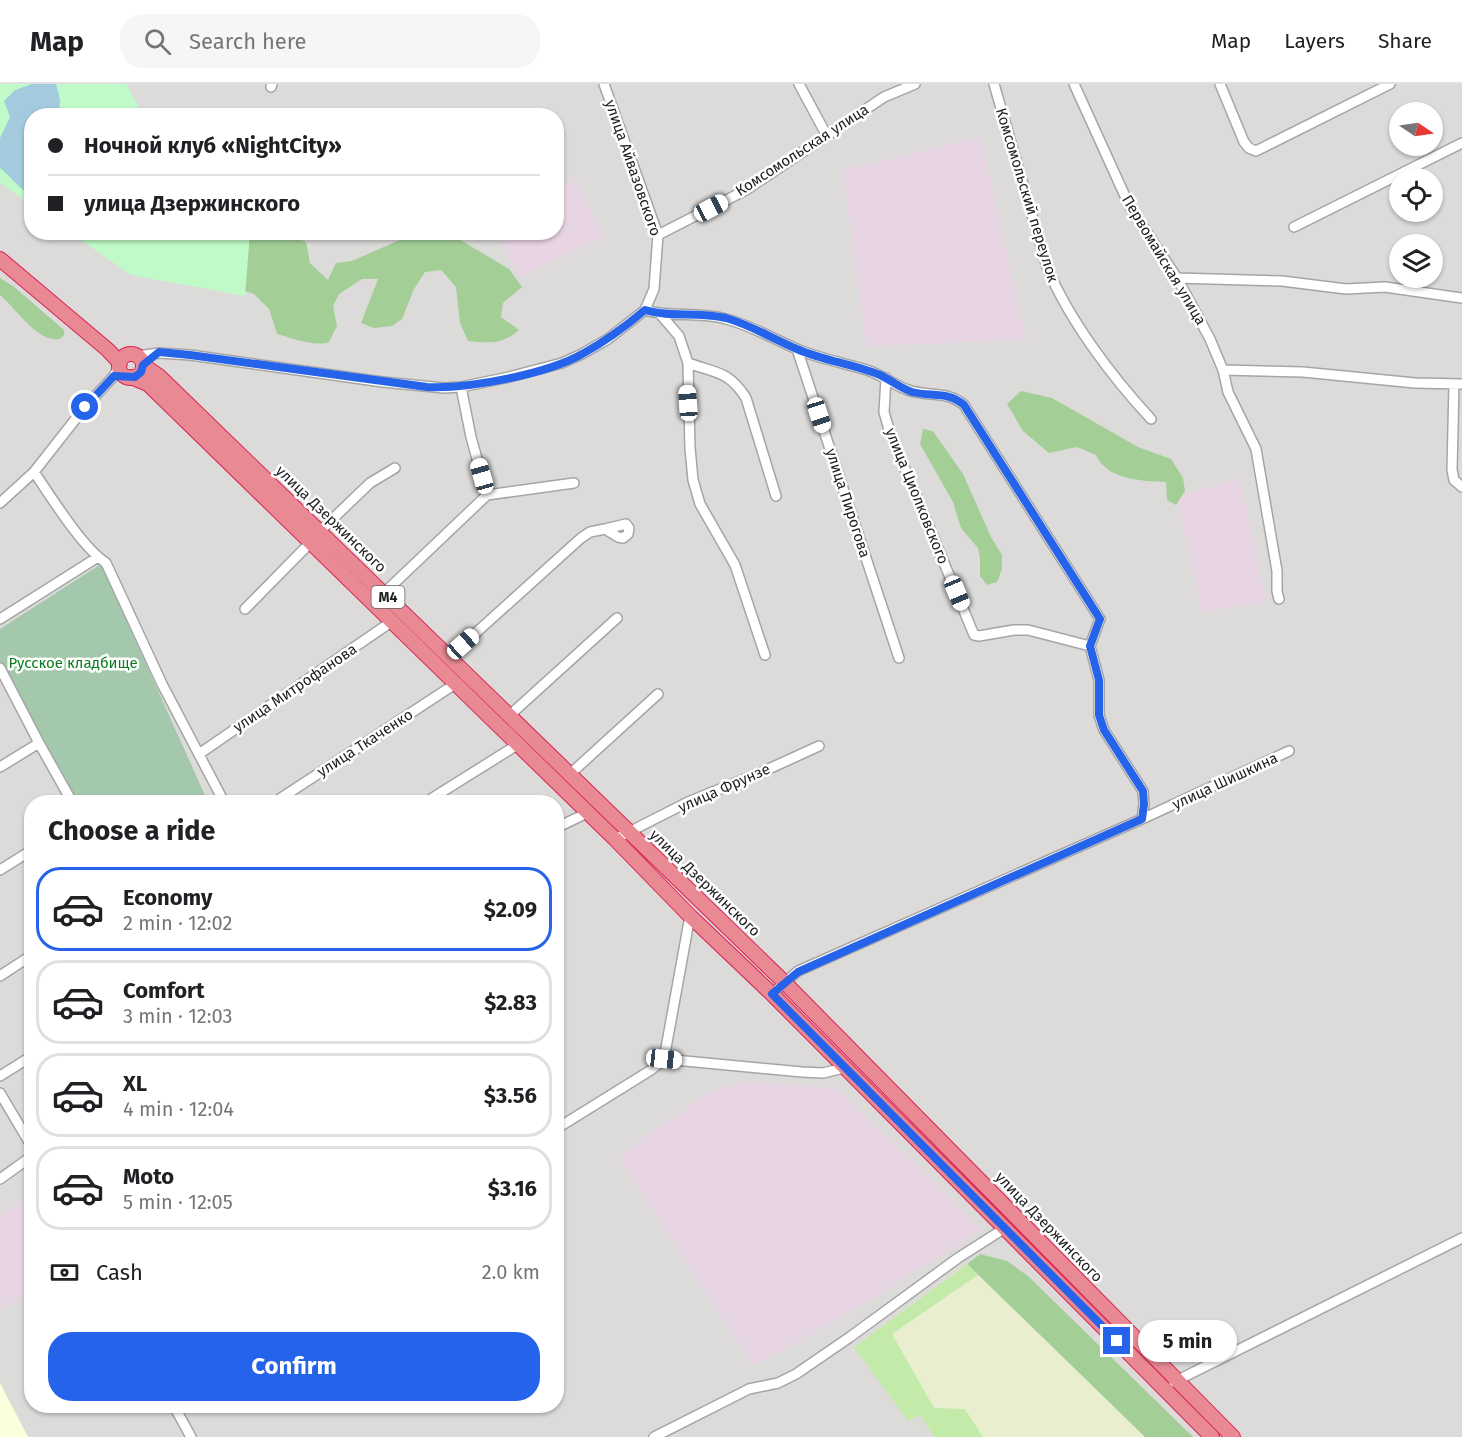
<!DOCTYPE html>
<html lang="en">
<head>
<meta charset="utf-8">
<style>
  body { margin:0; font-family:"Fira Sans",sans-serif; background:#f6f6f6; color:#202124; height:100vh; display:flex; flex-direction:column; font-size:22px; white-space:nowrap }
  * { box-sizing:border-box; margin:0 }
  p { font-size:20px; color:#757577 }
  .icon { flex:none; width:33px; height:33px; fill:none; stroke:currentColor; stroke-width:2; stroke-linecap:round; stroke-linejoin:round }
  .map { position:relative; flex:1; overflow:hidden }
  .drawer { position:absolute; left:24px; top:711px; width:540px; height:618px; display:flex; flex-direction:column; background:#fff; border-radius:24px; box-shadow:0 2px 4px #0004 }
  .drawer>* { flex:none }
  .guide { position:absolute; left:24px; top:24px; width:540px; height:132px; border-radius:24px; box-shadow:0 2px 4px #0004; display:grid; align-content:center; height:132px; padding:0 24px; background:#fff }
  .needle { width:39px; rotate:103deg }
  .tools { position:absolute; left:1389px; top:18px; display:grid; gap:12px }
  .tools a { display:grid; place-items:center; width:54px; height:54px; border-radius:50%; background:#fff; box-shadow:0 2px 4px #0004; font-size:30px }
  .end { position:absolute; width:27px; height:27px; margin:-14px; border:8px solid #2563eb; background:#fff; box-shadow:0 0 0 3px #fff }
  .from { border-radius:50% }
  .bubble { position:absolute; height:42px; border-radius:21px; background:#fff; box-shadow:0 2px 4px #0004; font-size:20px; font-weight:700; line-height:42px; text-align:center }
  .car { position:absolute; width:18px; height:36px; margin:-18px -9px; border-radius:8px; box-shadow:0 0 4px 2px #0007; background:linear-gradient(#fff 24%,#345 0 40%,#fff 0 76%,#345 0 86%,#fff 0) }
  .guide b { display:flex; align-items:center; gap:21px; height:57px; font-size:22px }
  .guide b+b { border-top:2px solid #e0e0e0 }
  .guide i { width:15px; height:15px; background:#202124 }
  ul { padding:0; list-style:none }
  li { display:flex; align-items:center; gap:18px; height:84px; margin:0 12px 9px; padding:0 12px; border:3px solid #e0e0e0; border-radius:24px }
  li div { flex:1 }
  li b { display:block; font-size:22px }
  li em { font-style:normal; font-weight:700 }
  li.selected { border-color:#2563eb }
  li>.icon { width:54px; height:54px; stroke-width:1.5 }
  h2 { padding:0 24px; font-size:27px; line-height:72px }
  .pay { display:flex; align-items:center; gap:15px; height:66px; padding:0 24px; font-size:22px }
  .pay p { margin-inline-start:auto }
  .button { display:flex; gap:12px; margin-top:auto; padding:12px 24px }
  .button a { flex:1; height:69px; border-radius:24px; background:#2563eb; color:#fff; font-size:24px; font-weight:700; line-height:69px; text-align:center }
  header { display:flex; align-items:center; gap:36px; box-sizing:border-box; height:84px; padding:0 30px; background:#fff; border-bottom:2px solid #e0e0e0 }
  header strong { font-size:28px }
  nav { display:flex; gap:33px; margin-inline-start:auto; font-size:21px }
  .search { width:420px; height:54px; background:#f6f6f6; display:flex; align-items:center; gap:15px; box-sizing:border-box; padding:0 21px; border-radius:24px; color:#757577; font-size:22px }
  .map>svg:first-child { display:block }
  .residential { fill:#dcdbda; fill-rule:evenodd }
  .industrial { fill:#e8d5e3 }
  .education { fill:#fcffdc }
  .farmland { fill:#e9eece }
  .grass { fill:#c3eaa8 }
  .forest { fill:#a3cf97 }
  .cemetery { fill:#a4c8ac }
  .park { fill:#bffac8 }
  .water { fill:#a3cbdd }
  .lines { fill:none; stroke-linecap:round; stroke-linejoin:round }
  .minor-casing { stroke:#a5a5a5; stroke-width:12 }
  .highway-casing { stroke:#dc2153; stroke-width:16 }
  .minor { stroke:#fff; stroke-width:9 }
  .highway { stroke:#e88994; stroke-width:14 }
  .route { stroke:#2563eb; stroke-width:8 }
  .labels { text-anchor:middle; stroke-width:5; stroke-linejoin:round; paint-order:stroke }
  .shield { fill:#fff; stroke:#626262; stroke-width:1.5 }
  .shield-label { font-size:14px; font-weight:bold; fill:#1e1e1e }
  .street-label { font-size:15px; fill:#1e1e1e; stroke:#fff }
  .park-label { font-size:15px; fill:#0a7d1c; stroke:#fff }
</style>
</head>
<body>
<header>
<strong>Map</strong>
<div class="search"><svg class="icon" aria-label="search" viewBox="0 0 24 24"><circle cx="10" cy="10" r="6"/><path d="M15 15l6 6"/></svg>Search here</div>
<nav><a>Map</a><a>Layers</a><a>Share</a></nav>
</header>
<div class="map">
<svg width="1462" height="1353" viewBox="0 0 1462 1353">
  <rect width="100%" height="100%" fill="#efece3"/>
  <!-- residential -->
  <path class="residential" d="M0,0H1462V1353H1161L980,1170L854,1263L909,1337L920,1331L934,1353H0ZM1400,28H1432V62H1400ZM32,32H556V148H32ZM1400,94H1432V128H1400ZM1400,160H1432V194H1400ZM32,718H556V1322H32Z"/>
  <!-- industrial -->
  <path class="industrial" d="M981,53L1026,256L866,262L843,86Z
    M576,96L603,154L519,193L498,149L556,148L557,105Z
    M1240,394L1266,518L1202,528L1177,412Z
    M745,997L837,1005L982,1146L836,1237L753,1281L622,1079L624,1068L707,1010Z
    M30,1112L32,1115L31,1207L0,1225V1130Z"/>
  <!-- education -->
  <path class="education" d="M0,1299L28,1353H0Z"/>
  <!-- farmland -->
  <path class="farmland" d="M978,1191L1145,1353H983L965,1325L934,1324L892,1250Z"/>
  <!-- grass -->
  <path class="grass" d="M967,1180L978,1191L892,1250L934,1324L965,1325L983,1353H934L920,1331L908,1337L854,1263Z"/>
  <!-- forest -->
  <path class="forest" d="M100,148L286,149L306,158L310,179L328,196L336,179L352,177L402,155L457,154L509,185L522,203L503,219L501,233L519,246C501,261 491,259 468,257L460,239L456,203L441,186L425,188L414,205L402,235L392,242L374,244L361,239L378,195H362L339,210L333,222L337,242L329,258C314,263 292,254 277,250L269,225L254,210L203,193Z
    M0,194L13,202L64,246V251L60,255C37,259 17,225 0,211Z
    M1021,307L1052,314L1138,363L1171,375L1183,394L1185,407L1176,421L1167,416L1166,398C1142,397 1107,396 1096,371L1077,363L1049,369L1023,347L1007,320Z
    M923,345L933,347L963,390L991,453L1002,471V485L997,498L987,501L980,492V474L978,464L961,444L953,418L920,360Z
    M980,1170L1007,1177L1028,1192L1193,1353H1145L967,1180Z"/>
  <!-- cemetery -->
  <path class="cemetery" d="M101,480L208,718H77L14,610L0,578V545Z"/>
  <!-- park -->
  <path class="park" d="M0,0H126L143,31L32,32L31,121L0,99Z
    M244,149H250L245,212L131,191L71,149Z"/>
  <!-- water -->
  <path class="water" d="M32,0H56L60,16L59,31L32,32L31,110C20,107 11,92 0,84V54L10,33L4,17L15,6Z"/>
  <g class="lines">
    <defs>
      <path id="minor" d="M799,0L827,52
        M994,0L1047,183C1069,236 1112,293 1151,335
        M1074,0L1130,123L1177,194L1210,255L1223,286L1228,308L1256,365L1277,487V507L1279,515
        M1220,0L1244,58L1249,64L1256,67L1390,0
        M271,3L272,0
        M1294,143L1462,59
        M658,151L746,106L884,13L915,0
        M1177,194L1282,197L1346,205L1385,203L1462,214
        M645,226C671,234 698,227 726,235C751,241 773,255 797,265C820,275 844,279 867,286C882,291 894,301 908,306C927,313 947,306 964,321L1100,535L1090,562L1099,596V631L1104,646L1143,707L1144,720L1142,735
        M661,231L679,252L688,279L690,364L693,396L700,420L735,481L765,571
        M797,265L899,574
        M138,272L159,269L190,271L383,298L444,304L461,303L509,293L562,279L582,270L608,255L645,226L654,205L658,151L604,0
        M688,279C716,289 729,287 746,314L776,412
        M1223,286L1303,288L1415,299L1462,300
        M886,294L884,328L890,349L974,551L979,552L1014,546H1028L1090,562
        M1454,300L1452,386L1454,396L1462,403
        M34,388C52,414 81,462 106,479L162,600L224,718
        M487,411L574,399
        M0,419L34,388L85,323L114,292L120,279
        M320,447L370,399L395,384
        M384,509L487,411L471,353L461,303
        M245,525L310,459
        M0,535L98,473
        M448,574L581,454L590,448L605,445L618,453L623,454L628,450L629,444L626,440L605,445
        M0,584L39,659L72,718
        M510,631L617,534
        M199,670L391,538
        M0,683L39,659
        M569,691L658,610
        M275,718L455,600
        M426,718L517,661
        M556,744L587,729
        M615,755L688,718L762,688L819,662
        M0,786L32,766
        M690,832L664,975L802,988L823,989L844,984
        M0,892L32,871
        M772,910L798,887L1142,735L1289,667
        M0,992L32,972
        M0,1009L32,1063
        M556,1045L651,986L664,975
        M0,1095L32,1072
        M1174,1298L1462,1154
        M174,1322L191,1353
        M654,1353L749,1305L778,1299L796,1290L850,1253L958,1174L1005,1144"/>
      <path id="highway" d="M0,175L108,266L120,279
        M119 282a12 12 0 1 1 24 0a12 12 0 1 1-24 0Z
        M143,281L159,292L784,898L1233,1353
        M131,293L148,300L615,755L690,832L772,910L1212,1353"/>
    </defs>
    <!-- minor casing -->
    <use href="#minor" class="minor-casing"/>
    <!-- highway casing -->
    <use href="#highway" class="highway-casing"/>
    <!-- minor -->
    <use href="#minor" class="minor"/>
    <!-- highway -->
    <use href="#highway" class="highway"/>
  </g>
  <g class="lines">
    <!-- route -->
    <path class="route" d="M85,323L114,292L135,293L141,288L143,281L159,268L190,271L427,303C469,305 548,290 584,269C606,257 626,242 645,226C671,234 697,227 726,234C751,241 773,255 797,265C824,277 853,280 880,291C891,296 900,304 912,308C931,313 948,307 964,321L1100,535L1090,562L1099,596V631L1104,646L1143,707L1144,720L1142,735L798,888L772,910L1117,1257"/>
  </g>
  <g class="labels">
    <!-- shield labels -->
    <rect class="shield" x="371.5" y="502" width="33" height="22" rx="4.5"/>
    <g class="shield-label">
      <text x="388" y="518">M4</text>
    </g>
    <!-- street labels -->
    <g class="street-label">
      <text transform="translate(802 66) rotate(-33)" y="5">Комсомольская улица</text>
      <text transform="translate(633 84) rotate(71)" y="5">улица Айвазовского</text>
      <text transform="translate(1027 111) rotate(73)" y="5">Комсомольский переулок</text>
      <text transform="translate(1164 176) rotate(59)" y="5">Первомайская улица</text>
      <text transform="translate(917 412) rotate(68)" y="5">улица Циолковского</text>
      <text transform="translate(848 419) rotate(72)" y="5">улица Пирогова</text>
      <text transform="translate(331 435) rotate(44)" y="5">улица Дзержинского</text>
      <text transform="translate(295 604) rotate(-34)" y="5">улица Митрофанова</text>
      <text transform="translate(365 659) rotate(-33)" y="5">улица Ткаченко</text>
      <text transform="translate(1225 697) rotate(-25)" y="5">улица Шишкина</text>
      <text transform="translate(724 704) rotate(-24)" y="5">улица Фрунзе</text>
      <text transform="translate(705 799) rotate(44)" y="5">улица Дзержинского</text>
      <text transform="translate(1049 1143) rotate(46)" y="5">улица Дзержинского</text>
    </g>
    <!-- park labels -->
    <g class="park-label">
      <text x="73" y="584">Русское кладбище</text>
    </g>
  </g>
</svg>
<div class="tools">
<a><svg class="needle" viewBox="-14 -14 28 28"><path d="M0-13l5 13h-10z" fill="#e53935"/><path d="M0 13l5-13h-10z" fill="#757577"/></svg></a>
<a><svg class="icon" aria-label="locate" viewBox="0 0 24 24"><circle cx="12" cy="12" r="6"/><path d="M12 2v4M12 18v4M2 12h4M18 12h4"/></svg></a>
<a><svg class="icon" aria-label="layers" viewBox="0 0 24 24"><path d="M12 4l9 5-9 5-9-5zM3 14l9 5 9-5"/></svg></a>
</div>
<i class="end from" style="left:85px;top:323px"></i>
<i class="end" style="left:1117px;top:1257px"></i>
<div class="bubble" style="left:1138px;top:1236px;width:99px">5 min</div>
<i class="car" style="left:711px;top:124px;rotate:62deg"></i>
<i class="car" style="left:688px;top:319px;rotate:356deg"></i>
<i class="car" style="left:819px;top:331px;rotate:162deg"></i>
<i class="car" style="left:482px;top:392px;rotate:344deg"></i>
<i class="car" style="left:957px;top:509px;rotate:157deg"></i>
<i class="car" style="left:463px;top:560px;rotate:48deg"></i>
<i class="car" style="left:664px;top:975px;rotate:96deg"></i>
<div class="guide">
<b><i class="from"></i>Ночной клуб «NightCity»</b>
<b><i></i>улица Дзержинского</b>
</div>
<section class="drawer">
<h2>Choose a ride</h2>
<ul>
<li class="selected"><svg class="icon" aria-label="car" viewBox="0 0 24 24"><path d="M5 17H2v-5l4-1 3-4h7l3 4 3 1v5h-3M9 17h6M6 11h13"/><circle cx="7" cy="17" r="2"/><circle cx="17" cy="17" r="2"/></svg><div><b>Economy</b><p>2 min · 12:02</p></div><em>$2.09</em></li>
<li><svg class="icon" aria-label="car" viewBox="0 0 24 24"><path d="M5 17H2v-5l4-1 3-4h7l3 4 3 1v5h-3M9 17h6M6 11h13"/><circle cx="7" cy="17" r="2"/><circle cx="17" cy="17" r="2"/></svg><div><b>Comfort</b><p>3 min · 12:03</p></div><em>$2.83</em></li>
<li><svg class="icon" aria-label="car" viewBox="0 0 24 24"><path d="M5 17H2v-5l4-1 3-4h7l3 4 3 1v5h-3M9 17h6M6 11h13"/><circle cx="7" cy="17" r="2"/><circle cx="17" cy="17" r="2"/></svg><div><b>XL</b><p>4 min · 12:04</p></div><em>$3.56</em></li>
<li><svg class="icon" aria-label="car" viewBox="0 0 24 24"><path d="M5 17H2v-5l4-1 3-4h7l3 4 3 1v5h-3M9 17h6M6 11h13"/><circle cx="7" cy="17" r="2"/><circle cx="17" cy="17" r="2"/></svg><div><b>Moto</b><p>5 min · 12:05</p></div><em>$3.16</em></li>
</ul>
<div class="pay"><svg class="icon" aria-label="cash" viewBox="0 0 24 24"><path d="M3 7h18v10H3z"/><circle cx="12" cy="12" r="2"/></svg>Cash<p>2.0 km</p></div>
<div class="button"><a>Confirm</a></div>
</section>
</div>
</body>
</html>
